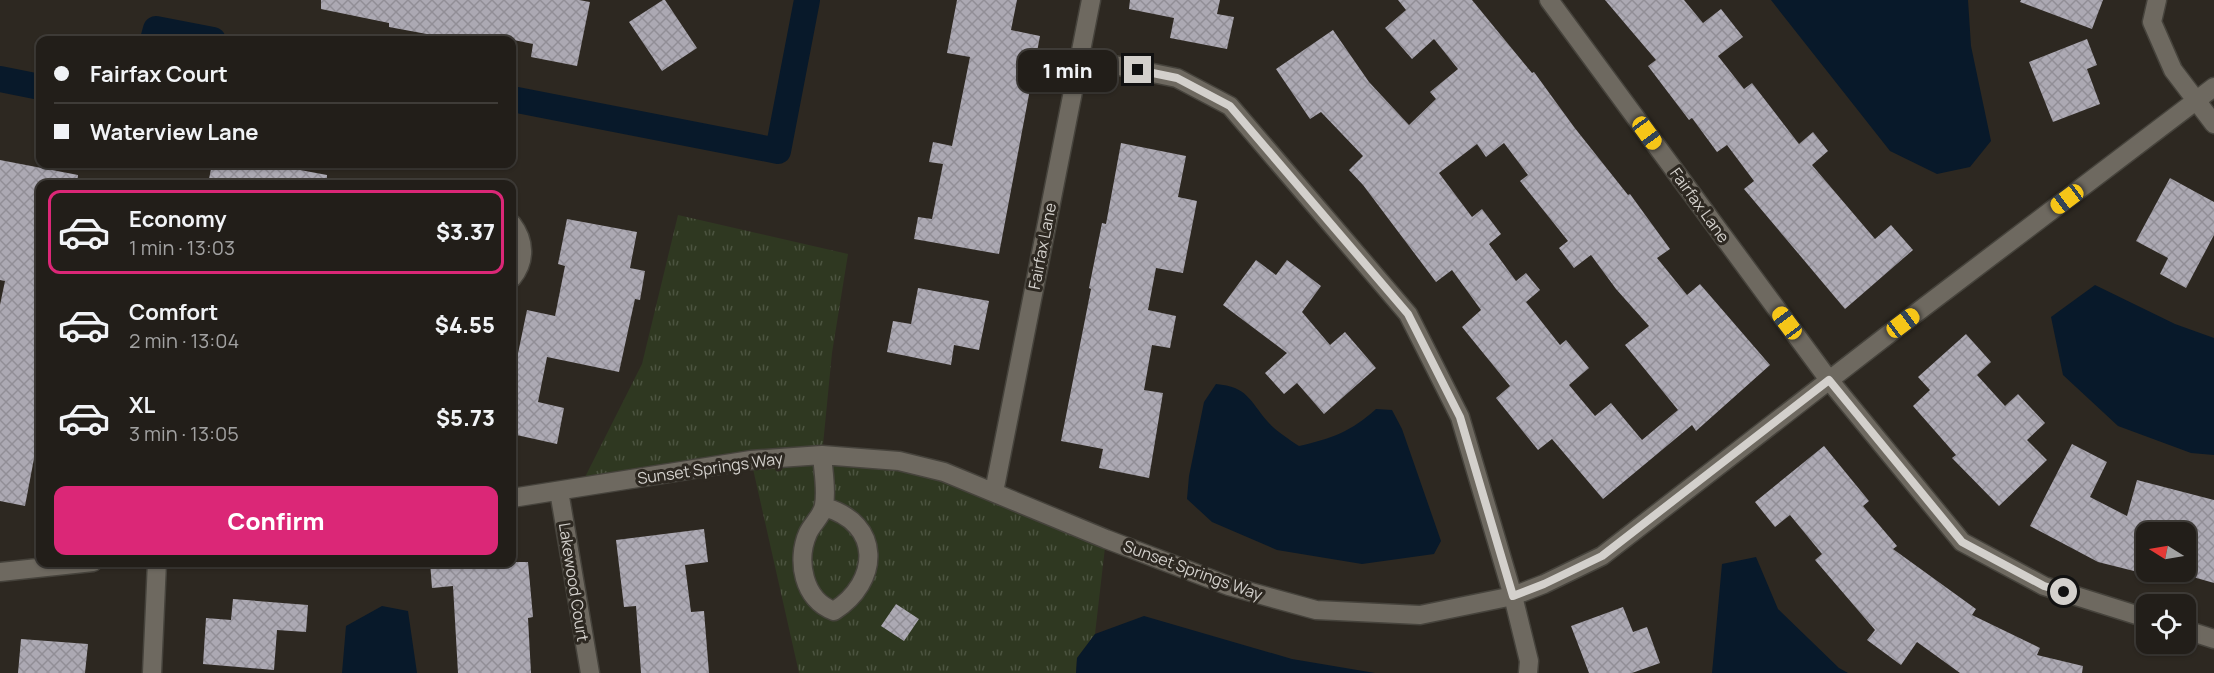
<!DOCTYPE html>
<html lang="en">
<head>
<meta charset="utf-8">
<style>
  body { margin:0; font-family:Manrope,sans-serif; background:#2e2b26; color:#f1f3f6; height:100vh; display:flex; flex-direction:column; font-size:22px; white-space:nowrap }
  * { box-sizing:border-box; margin:0 }
  p { font-size:20px; color:#a2a2a2 }
  .icon { flex:none; width:33px; height:33px; fill:none; stroke:currentColor; stroke-width:2; stroke-linecap:round; stroke-linejoin:round }
  .map { position:relative; flex:1; overflow:hidden }
  .drawer { position:absolute; left:36px; top:180px; width:480px; height:387px; display:flex; flex-direction:column; background:#221e19; border-radius:12px; box-shadow:0 2px 4px #0004,0 0 0 2px #3f3c38 }
  .drawer>* { flex:none }
  .top-card { position:absolute; left:36px; top:36px; width:480px; height:132px; border-radius:12px; box-shadow:0 2px 4px #0004,0 0 0 2px #3f3c38; display:grid; align-content:center; height:132px; padding:0 18px; background:#221e19 }
  .needle { width:39px; rotate:281deg }
  .buttons { position:absolute; left:2136px; top:522px; display:grid; gap:12px }
  .buttons a { display:grid; place-items:center; width:60px; height:60px; border-radius:12px; background:#221e19; box-shadow:0 2px 4px #0004,0 0 0 2px #3f3c38; font-size:30px }
  .end { position:absolute; width:27px; height:27px; margin:-14px; border:8px solid #d3d0cc; background:#111; box-shadow:0 0 0 3px #111 }
  .from { border-radius:50% }
  .bubble { position:absolute; height:42px; border-radius:12px; background:#221e19; box-shadow:0 2px 4px #0004,0 0 0 2px #3f3c38; font-size:20px; font-weight:800; line-height:42px; text-align:center }
  .car { position:absolute; width:18px; height:36px; margin:-18px -9px; border-radius:8px; box-shadow:0 0 4px 2px #0007; background:linear-gradient(#f5c518 24%,#345 0 40%,#f5c518 0 76%,#345 0 86%,#f5c518 0) }
  .top-card b { display:flex; align-items:center; gap:21px; height:57px; font-size:22px }
  .top-card b+b { border-top:2px solid #3f3c38 }
  .top-card i { width:15px; height:15px; background:#f1f3f6 }
  ul { padding:10px 0 0; list-style:none }
  li { display:flex; align-items:center; gap:18px; height:84px; margin:0 12px 9px; padding:0 6px; border:3px solid transparent; border-radius:12px }
  li div { flex:1 }
  li b { display:block; font-size:22px }
  li em { font-style:normal; font-weight:800 }
  li.selected { border-color:#db2777 }
  li>.icon { width:54px; height:54px; stroke-width:1.5 }
  .action { display:flex; gap:12px; margin-top:auto; padding:12px 18px }
  .action a { flex:1; height:69px; border-radius:12px; background:#db2777; color:#fff; font-size:24px; font-weight:800; line-height:69px; text-align:center }
  .map>svg:first-child { display:block }
  .park { fill:url(#park-tufts) }
  .water { fill:#08192a }
  .lines { fill:none; stroke-linecap:round; stroke-linejoin:round }
  .canal { stroke:#08192a; stroke-width:26 }
  .building { fill:url(#building-cross-hatch); fill-rule:evenodd }
  .minor-casing { stroke:#46433c; stroke-width:21 }
  .minor { stroke:#6e6960; stroke-width:18 }
  .route { stroke:#d3d0cc; stroke-width:8 }
  .labels { text-anchor:middle; stroke-width:6; stroke-linejoin:round; paint-order:stroke }
  .street-label { font-size:16px; fill:#d3d0cc; stroke:#2d2821 }
</style>
</head>
<body>
<div class="map">
<svg width="2214" height="673" viewBox="0 0 2214 673">
  <defs>
    <pattern id="park-tufts" width="24" height="20" patternUnits="userSpaceOnUse" patternTransform="scale(1.5)"><rect width="24" height="20" fill="#2f3821"/><path d="M3 7l-1-3M5 7V3M7 7l1-3M15 17l-1-3M17 17v-4M19 17l1-3" fill="none" stroke="#4c5440"/></pattern>
    <pattern id="building-cross-hatch" width="8" height="8" patternUnits="userSpaceOnUse" patternTransform="scale(1.5)"><rect width="8" height="8" fill="#aca9b3"/><path d="M0 0l8 8M0 8l8-8" fill="none" stroke="#918e96"/></pattern>
  </defs>
  <rect width="100%" height="100%" fill="#2d2821"/>
  <!-- park -->
  <path class="park" d="M678,215L848,254L832,353L822,455L899,461L1106,539L1095,634L1077,658L1076,673H799L751,460L580,487L642,364Z"/>
  <!-- water -->
  <path class="water" d="M1771,0H1968L1971,46L1991,141L1970,167L1937,174L1890,151Z
    M2095,285L2175,324L2214,338V455L2191,453L2118,426L2063,375L2051,317Z
    M1216,384C1248,387 1249,400 1268,422C1276,431 1289,439 1299,446C1331,439 1352,431 1376,409L1392,410L1402,429L1441,541L1434,554L1362,564L1277,550L1212,522L1187,499L1189,476L1204,402Z
    M1756,557L1778,609L1839,668L1848,673H1712L1722,564Z
    M382,606L408,611L417,673H342L346,626Z
    M1144,616L1292,659L1375,673H1076L1077,658L1095,634Z"/>
  <g class="lines">
    <!-- canal -->
    <path class="canal" d="M153,40L156,29L213,40
      M0,79L40,87
      M512,99L778,151L807,0"/>
  </g>
  <!-- building -->
  <path class="building" d="M321,0H579L590,2L577,66L531,57L533,44L486,34L484,40H459L389,27V23L321,9Z
    M663,0H665L697,48L662,71L629,22Z
    M957,0H1017L1011,30L1040,36L999,254L914,239L918,217L932,219L943,164L929,162L933,142L952,146L970,57L947,53Z
    M1130,0H1220L1217,14L1234,17L1227,49L1170,38L1174,18L1129,9Z
    M1398,0H1472L1532,73L1534,72L1574,127L1628,195L1630,194L1670,249L1657,258L1687,295L1700,284L1770,365L1696,431L1692,425L1603,499L1552,439L1538,450L1496,398L1510,386L1462,327L1481,310L1452,270L1436,282L1363,185L1349,170L1363,156L1321,112L1310,119L1276,69L1333,30L1369,82L1409,125L1436,99L1430,92L1458,69L1434,39L1412,59L1385,28L1406,10ZM1504,143L1528,175L1520,181L1568,241L1559,248L1574,268L1591,255L1616,289L1649,326L1625,345L1678,410L1642,440L1611,403L1595,416L1569,385L1589,368L1566,340L1560,345L1526,302L1540,290L1526,273L1516,281L1489,244L1501,234L1482,209L1472,217L1439,173L1477,144L1486,157Z
    M1605,0H1684L1703,23L1721,9L1743,37L1718,56L1744,89L1752,83L1799,144L1813,132L1828,151L1812,165L1875,239L1891,225L1913,250L1845,309L1744,189L1754,181L1727,145L1717,152L1692,118L1689,120L1648,66L1656,60Z
    M2021,0H2103L2092,29L2020,2Z
    M2087,39L2097,65L2087,69L2100,104L2053,122L2029,62Z
    M1121,143L1186,156L1178,197L1197,201L1183,273L1156,268L1148,310L1176,316L1170,348L1152,345L1144,390L1163,393L1149,478L1099,468L1103,449L1061,441L1091,289L1089,288L1102,223L1106,224Z
    M0,160L78,175L77,184H40V427L25,506L0,501V305L5,281L0,280Z
    M212,164H268L327,175V184H208Z
    M2170,178L2214,202V235L2186,288L2160,274L2168,258L2136,241Z
    M567,219L637,232L630,268L645,271L640,300L635,299L619,372L547,357L538,402L564,408L557,444L512,434V367L515,368L527,310L555,316L565,266L558,264Z
    M1256,260L1276,275L1287,260L1321,286L1302,312L1330,345L1345,332L1376,368L1324,414L1297,383L1284,394L1265,373L1287,353L1223,305Z
    M918,288L989,301L979,350L954,345L951,365L887,352L893,321L911,324Z
    M1966,334L1991,362L1977,375L2005,406L2018,394L2045,423L2027,440L2047,460L1999,506L1952,458L1956,455L1913,406L1930,390L1918,377Z
    M2072,444L2107,462L2090,497L2127,516L2137,480L2214,500V583L2186,575V532H2146V574L2098,562L2030,526Z
    M1824,446L1869,501L1863,506L1897,546L1893,549L1976,609L1972,615L2040,648L2037,655L2083,666L2082,673H1960L1917,642L1901,665L1867,640L1875,630L1815,560L1822,554L1790,515L1775,527L1755,502Z
    M704,529L708,562L685,565L691,612L704,611L709,673H641L636,606L624,607L616,540Z
    M430,562H528L533,617L528,618L531,673H458L453,586L432,588Z
    M233,599L308,605L306,632L277,630L274,670L203,664L206,618L231,620Z
    M896,604L919,619L904,641L881,626Z
    M1623,607L1633,632L1647,627L1660,663L1632,673H1589L1571,626Z
    M21,639L88,644L85,673H18Z"/>
  <g class="lines">
    <defs>
      <path id="minor" d="M1549,0L1829,380L1962,542L2044,586L2146,618
        M2157,0L2152,22L2173,70L2214,124
        M1080,58L1177,78L1230,106L1408,314L1460,417L1513,596L1529,661L1528,673
        M512,224C525,241 526,261 512,278
        M822,455C823,470 827,490 824,505C823,515 812,524 808,533C796,560 803,600 834,611C880,582 883,523 824,507
        M559,491L590,673
        M994,492L1091,0
        M512,498L751,460L822,455L899,461L944,472L1106,539L1229,586L1316,610L1420,615L1513,596L1544,584L1602,556L1903,323L2214,87
        M0,572L93,562
        M2186,630L2214,639
        M152,673L157,562"/>
    </defs>
    <!-- minor casing -->
    <use href="#minor" class="minor-casing"/>
    <!-- minor -->
    <use href="#minor" class="minor"/>
  </g>
  <g class="lines">
    <!-- route -->
    <path class="route" d="M1138,70L1177,78L1230,106L1408,314L1460,417L1513,596L1544,584L1602,556L1829,380L1962,542L2044,586L2064,592"/>
  </g>
  <g class="labels">
    <!-- street labels -->
    <g class="street-label">
      <text transform="translate(1700 205) rotate(54)" y="6">Fairfax Lane</text>
      <text transform="translate(1042 246) rotate(-79)" y="6">Fairfax Lane</text>
      <text transform="translate(710 468) rotate(-8)" y="6">Sunset Springs Way</text>
      <text transform="translate(1193 570) rotate(20)" y="6">Sunset Springs Way</text>
      <text transform="translate(574 582) rotate(81)" y="6">Lakewood Court</text>
    </g>
  </g>
</svg>
<div class="buttons">
<a><svg class="needle" viewBox="-14 -14 28 28"><path d="M0-13l5 13h-10z" fill="#e53935"/><path d="M0 13l5-13h-10z" fill="#a2a2a2"/></svg></a>
<a><svg class="icon" aria-label="locate" viewBox="0 0 24 24"><circle cx="12" cy="12" r="6"/><path d="M12 2v4M12 18v4M2 12h4M18 12h4"/></svg></a>
</div>
<i class="end from" style="left:2064px;top:592px"></i>
<i class="end" style="left:1138px;top:70px"></i>
<div class="bubble" style="left:1018px;top:50px;width:99px">1 min</div>
<i class="car" style="left:1647px;top:133px;rotate:144deg"></i>
<i class="car" style="left:2067px;top:199px;rotate:233deg"></i>
<i class="car" style="left:1787px;top:323px;rotate:323deg"></i>
<i class="car" style="left:1903px;top:323px;rotate:53deg"></i>
<div class="top-card">
<b><i class="from"></i>Fairfax Court</b>
<b><i></i>Waterview Lane</b>
</div>
<section class="drawer">
<ul>
<li class="selected"><svg class="icon" aria-label="car" viewBox="0 0 24 24"><path d="M5 17H2v-5l4-1 3-4h7l3 4 3 1v5h-3M9 17h6M6 11h13"/><circle cx="7" cy="17" r="2"/><circle cx="17" cy="17" r="2"/></svg><div><b>Economy</b><p>1 min · 13:03</p></div><em>$3.37</em></li>
<li><svg class="icon" aria-label="car" viewBox="0 0 24 24"><path d="M5 17H2v-5l4-1 3-4h7l3 4 3 1v5h-3M9 17h6M6 11h13"/><circle cx="7" cy="17" r="2"/><circle cx="17" cy="17" r="2"/></svg><div><b>Comfort</b><p>2 min · 13:04</p></div><em>$4.55</em></li>
<li><svg class="icon" aria-label="car" viewBox="0 0 24 24"><path d="M5 17H2v-5l4-1 3-4h7l3 4 3 1v5h-3M9 17h6M6 11h13"/><circle cx="7" cy="17" r="2"/><circle cx="17" cy="17" r="2"/></svg><div><b>XL</b><p>3 min · 13:05</p></div><em>$5.73</em></li>
</ul>
<div class="action"><a>Confirm</a></div>
</section>
</div>
</body>
</html>
